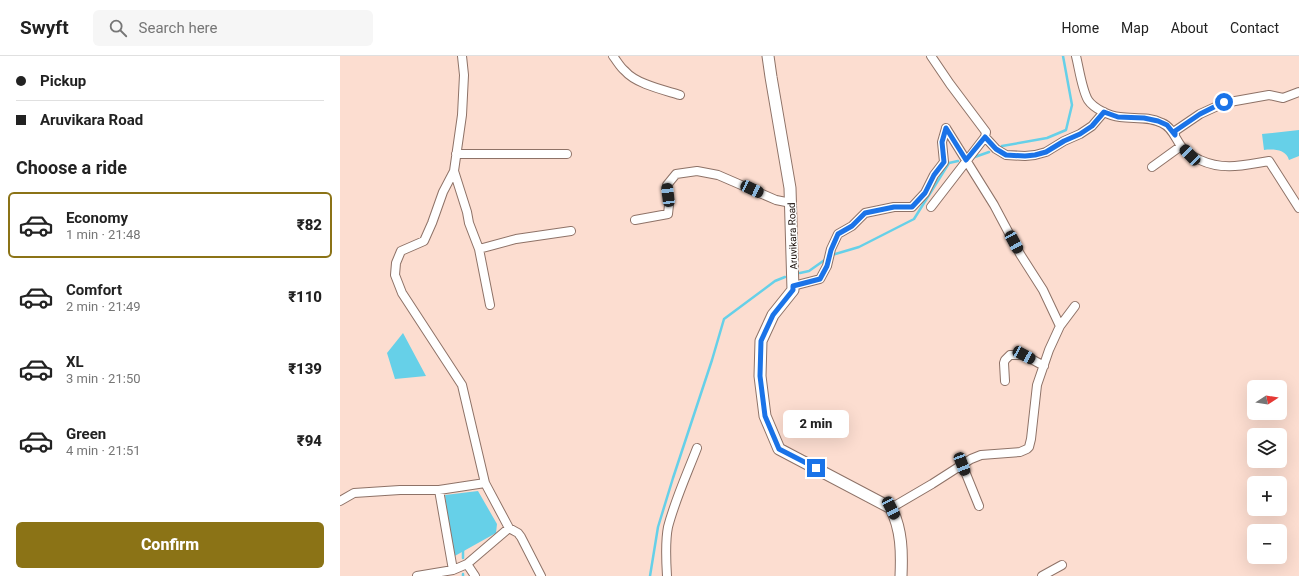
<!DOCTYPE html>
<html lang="en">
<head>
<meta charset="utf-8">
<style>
  body { margin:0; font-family:Roboto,sans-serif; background:#f6f6f6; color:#222; height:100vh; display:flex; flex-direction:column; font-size:15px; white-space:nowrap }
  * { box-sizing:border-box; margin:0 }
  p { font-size:13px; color:#767676 }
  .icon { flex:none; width:22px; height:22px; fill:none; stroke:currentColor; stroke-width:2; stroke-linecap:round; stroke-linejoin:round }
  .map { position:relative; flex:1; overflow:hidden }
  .drawer { display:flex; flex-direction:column; background:#fff; width:340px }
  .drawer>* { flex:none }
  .hud { display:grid; align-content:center; height:88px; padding:0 16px; background:#fff }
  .needle { width:26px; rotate:78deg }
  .fabs { position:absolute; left:907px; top:324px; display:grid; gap:8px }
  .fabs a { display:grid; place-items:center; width:40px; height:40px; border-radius:6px; background:#fff; box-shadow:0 4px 16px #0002; font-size:20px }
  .end { position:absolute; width:18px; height:18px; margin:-9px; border:5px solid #1a73e8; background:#fff; box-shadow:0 0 0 2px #fff }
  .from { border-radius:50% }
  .bubble { position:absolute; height:28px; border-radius:6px; background:#fff; box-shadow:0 4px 16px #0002; font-size:13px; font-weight:800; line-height:28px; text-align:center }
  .car { position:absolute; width:12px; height:24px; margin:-12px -6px; border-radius:5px; box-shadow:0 0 3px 1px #0007; background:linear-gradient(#222 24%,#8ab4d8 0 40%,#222 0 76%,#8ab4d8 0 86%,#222 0) }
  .hud b { display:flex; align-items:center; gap:14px; height:38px; font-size:15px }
  .hud b+b { border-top:1px solid #e0e0e0 }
  .hud i { width:10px; height:10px; background:#222 }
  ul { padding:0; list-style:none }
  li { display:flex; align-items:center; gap:12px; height:66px; margin:0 8px 6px; padding:0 8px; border:2px solid transparent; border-radius:6px }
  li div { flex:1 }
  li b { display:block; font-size:15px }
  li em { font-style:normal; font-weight:800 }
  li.current { border-color:#8b7316 }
  li>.icon { width:36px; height:36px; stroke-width:1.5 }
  h2 { padding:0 16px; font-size:18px; line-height:48px }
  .button { display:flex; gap:8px; margin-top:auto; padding:8px 16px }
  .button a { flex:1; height:46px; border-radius:6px; background:#8b7316; color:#fff; font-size:16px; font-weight:800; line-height:46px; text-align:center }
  header { display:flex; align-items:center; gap:24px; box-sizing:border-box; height:56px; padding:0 20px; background:#fff; border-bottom:1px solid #e0e0e0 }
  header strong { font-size:19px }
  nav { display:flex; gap:22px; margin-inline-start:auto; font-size:14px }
  .search { width:280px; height:36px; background:#f6f6f6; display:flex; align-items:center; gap:10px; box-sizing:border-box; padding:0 14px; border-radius:6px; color:#767676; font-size:15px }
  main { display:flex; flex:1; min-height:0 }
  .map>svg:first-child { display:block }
  .water { fill:#66d0e8 }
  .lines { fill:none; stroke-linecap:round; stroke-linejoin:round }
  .stream { stroke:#66d0e8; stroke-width:2.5 }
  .minor-casing { stroke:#8e7267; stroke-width:10 }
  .secondary-casing { stroke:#8e7267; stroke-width:13 }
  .minor { stroke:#fff; stroke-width:8 }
  .secondary { stroke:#fff; stroke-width:11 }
  .route { stroke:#1a73e8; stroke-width:5 }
  .labels { text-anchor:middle; stroke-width:3; stroke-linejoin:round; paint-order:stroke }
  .street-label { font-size:10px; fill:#1c110d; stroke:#fff }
</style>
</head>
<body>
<header>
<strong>Swyft</strong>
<div class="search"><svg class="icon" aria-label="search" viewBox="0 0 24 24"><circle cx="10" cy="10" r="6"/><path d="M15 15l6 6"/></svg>Search here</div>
<nav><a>Home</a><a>Map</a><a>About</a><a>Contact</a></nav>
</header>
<main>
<section class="drawer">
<div class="hud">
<b><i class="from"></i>Pickup</b>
<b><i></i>Aruvikara Road</b>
</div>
<h2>Choose a ride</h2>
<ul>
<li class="current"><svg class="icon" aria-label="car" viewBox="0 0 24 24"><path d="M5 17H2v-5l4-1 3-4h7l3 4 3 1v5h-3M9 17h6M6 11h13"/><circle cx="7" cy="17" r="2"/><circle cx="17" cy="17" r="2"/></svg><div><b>Economy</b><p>1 min · 21:48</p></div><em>₹82</em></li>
<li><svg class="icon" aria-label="car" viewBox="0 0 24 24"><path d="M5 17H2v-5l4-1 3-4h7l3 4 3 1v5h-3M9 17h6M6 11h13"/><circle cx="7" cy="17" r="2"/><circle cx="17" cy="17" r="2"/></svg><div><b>Comfort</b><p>2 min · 21:49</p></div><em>₹110</em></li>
<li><svg class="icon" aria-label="car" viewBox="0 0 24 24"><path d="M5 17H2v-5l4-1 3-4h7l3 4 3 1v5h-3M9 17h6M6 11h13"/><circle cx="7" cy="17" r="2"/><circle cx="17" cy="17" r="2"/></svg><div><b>XL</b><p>3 min · 21:50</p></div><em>₹139</em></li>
<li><svg class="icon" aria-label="car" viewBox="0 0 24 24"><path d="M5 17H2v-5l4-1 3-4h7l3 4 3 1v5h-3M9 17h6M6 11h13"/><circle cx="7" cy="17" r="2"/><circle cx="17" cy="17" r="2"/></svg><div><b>Green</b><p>4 min · 21:51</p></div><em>₹94</em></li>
</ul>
<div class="button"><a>Confirm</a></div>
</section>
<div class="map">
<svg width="959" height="520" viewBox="0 0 959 520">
  <rect width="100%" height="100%" fill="#fcddd0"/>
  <!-- water -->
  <path class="water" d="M959,74V100L949,104C946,93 933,93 924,94L922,78Z
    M63,277L86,320L55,323L47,297Z
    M138,435L157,468L156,477L113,501L105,439Z"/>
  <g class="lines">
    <!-- stream -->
    <path class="stream" d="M662,90L707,82L726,74L732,49L723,0
      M632,102L649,96
      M492,199L519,191L574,163L609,107L618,105
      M460,217L469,215L486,203
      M123,502V494
      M123,520V518
      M310,520L318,471L333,422L372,304L384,263L435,225L445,221"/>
    <defs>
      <path id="minor" d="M122,0L124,19L122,59L114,115L103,136L92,167L84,185L61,195L56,207L55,219L62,237L122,329L145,427L169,472
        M273,0C277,5 280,11 285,15C296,28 324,34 340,39
        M736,0C739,12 742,34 748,44C754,53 770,60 780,61C794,63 808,60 822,67C832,71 835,82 841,90C846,97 852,100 860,104C884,115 904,109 929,105L959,152
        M606,72L654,149L680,198L703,234L720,270
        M835,79V75L860,58L884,47L929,39L943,42L959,36
        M645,81L656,93L666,99L685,100L695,99L706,96L724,85L740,78L752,70L764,56
        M116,98H227
        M812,111L841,90
        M114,115L127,156L129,167L139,193L150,249
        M591,151L645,81L646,76L610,28L591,0
        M295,164L328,158L329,149L327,129L336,118L357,115L378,119L436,144L451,147
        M139,193L176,183L231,175
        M453,230L480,223L487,210L491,193L498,178L512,170L525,157L554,151H572L585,137L594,119L604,106L602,86L606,72
        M665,325L664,307L665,304L670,299H684L704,310
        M622,408L639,450
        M99,434L113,514
        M0,445L14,437L60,434H99L145,427
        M551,452L592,428L631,403L641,399L680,396L687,393L689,391L691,383L697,329L709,294L720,270L735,250
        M127,508L135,520
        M77,520L113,514L127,508L169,472L178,477L181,481L201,520
        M327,520C326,504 325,486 328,471C335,444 347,418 357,392
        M702,520L722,509"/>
      <path id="secondary" d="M428,0L431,21L450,132L453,234L433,259L421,285L420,320L425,360L439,393L551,452C562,474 562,497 561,520"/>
    </defs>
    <!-- minor casing -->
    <use href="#minor" class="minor-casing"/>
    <!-- secondary casing -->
    <use href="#secondary" class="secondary-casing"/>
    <!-- minor -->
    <use href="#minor" class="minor"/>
    <!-- secondary -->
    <use href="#secondary" class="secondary"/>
  </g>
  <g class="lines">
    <!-- route -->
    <path class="route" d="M476,412L439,393L425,360L420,320L421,285L433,259L453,234V230L480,223L487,210L491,194L498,178L512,170L525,157L554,151H572L585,137L594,119L604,106L602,86L606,72L626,104L645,81L656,93L666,99L685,100L695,99L706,96L724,85L740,78L752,70L764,56L778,61L804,62L818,65L827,69L835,79V75L860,58L884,46"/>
  </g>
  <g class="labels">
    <!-- street labels -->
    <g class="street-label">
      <text transform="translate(452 180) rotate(-92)" y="4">Aruvikara Road</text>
    </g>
  </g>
</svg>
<div class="fabs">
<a><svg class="needle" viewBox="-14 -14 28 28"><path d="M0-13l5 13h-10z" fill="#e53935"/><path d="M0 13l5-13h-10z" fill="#767676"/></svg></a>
<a><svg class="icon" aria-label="layers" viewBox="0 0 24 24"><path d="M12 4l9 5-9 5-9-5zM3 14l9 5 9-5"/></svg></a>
<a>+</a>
<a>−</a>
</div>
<i class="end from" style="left:884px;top:46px"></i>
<i class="end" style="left:476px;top:412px"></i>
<div class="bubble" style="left:443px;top:354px;width:66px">2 min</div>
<i class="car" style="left:850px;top:99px;rotate:316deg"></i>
<i class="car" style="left:412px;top:133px;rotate:115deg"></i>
<i class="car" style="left:328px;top:139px;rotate:353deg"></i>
<i class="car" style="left:674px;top:186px;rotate:152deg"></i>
<i class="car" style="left:684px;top:299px;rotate:118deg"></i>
<i class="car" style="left:622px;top:408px;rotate:159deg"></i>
<i class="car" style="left:551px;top:452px;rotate:153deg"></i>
</div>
</main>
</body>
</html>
